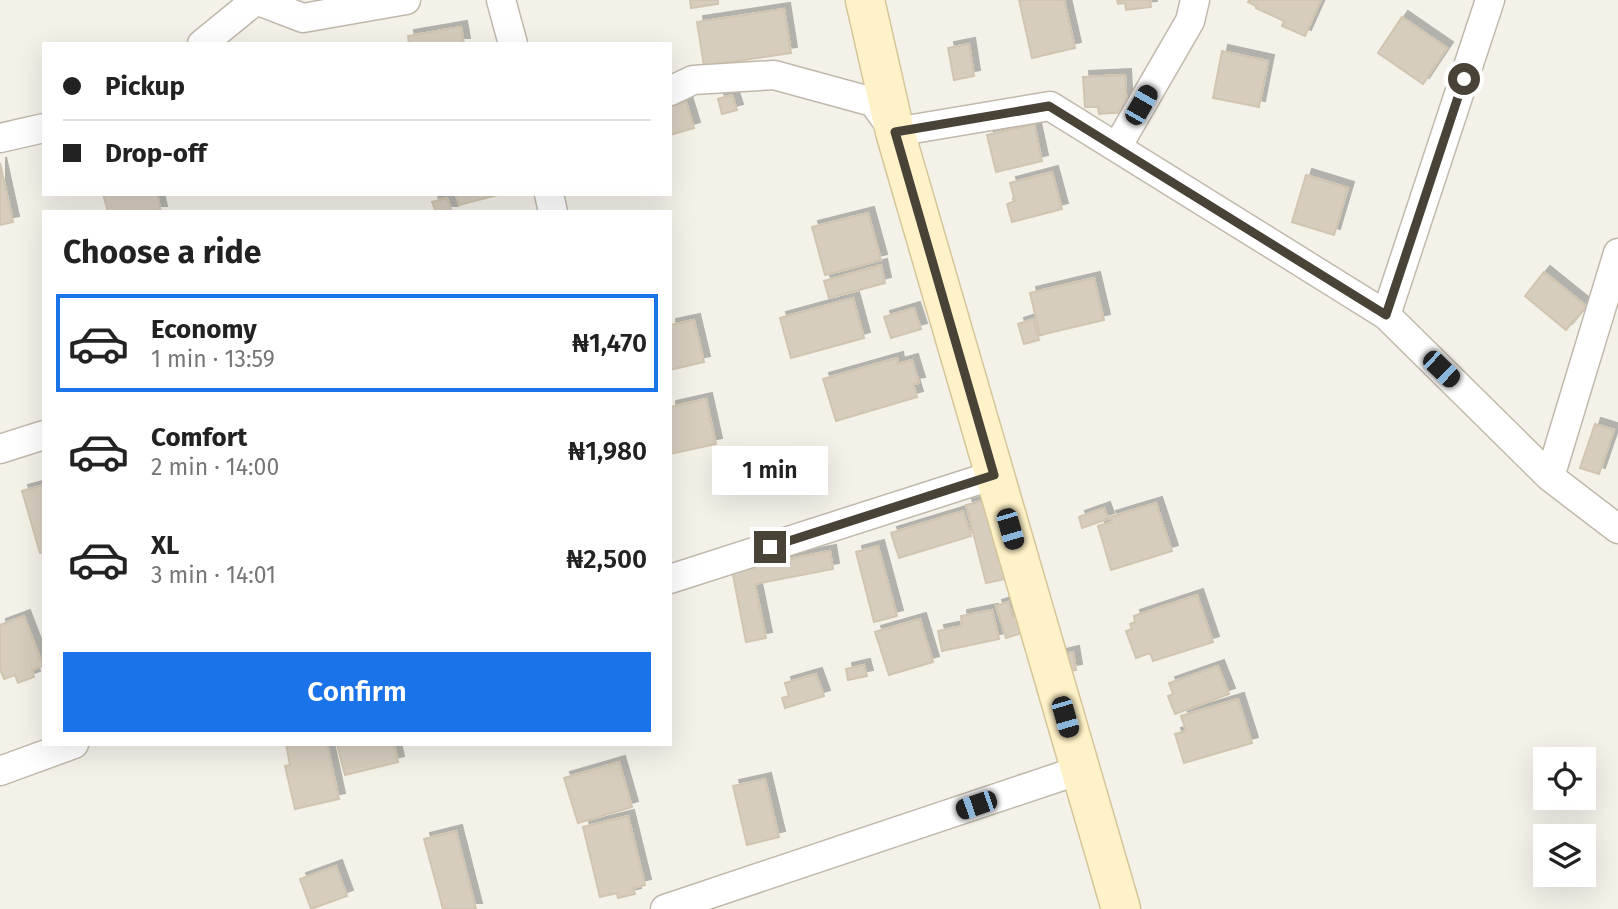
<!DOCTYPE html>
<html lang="en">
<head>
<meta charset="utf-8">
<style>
  body { margin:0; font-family:"Fira Sans",sans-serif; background:#f2f2f2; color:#222; height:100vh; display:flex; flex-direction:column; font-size:26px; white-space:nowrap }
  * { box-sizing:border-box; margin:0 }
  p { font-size:23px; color:#767676 }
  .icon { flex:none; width:38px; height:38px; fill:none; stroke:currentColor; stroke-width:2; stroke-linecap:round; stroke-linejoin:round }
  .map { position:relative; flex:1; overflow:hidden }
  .sheet { position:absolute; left:42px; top:210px; width:630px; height:536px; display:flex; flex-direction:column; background:#fff; border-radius:0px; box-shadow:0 7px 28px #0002 }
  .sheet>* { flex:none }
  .guide { position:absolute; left:42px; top:42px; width:630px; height:154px; border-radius:0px; box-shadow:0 7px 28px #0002; display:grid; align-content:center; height:154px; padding:0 21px; background:#fff }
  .fabs { position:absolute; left:1533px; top:747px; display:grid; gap:14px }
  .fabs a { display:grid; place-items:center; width:63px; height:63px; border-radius:0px; background:#fff; box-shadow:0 7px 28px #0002; font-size:35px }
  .end { position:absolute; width:32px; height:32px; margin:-16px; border:9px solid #484237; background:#fff; box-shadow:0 0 0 4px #fff }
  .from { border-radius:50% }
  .bubble { position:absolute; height:49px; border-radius:0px; background:#fff; box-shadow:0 7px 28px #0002; font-size:23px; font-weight:600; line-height:49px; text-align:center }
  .car { position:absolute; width:21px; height:42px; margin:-21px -10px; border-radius:9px; box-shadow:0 0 5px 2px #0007; background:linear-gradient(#222 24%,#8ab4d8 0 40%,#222 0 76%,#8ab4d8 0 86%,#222 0) }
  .guide b { display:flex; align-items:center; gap:24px; height:66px; font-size:26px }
  .guide b+b { border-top:2px solid #e0e0e0 }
  .guide i { width:18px; height:18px; background:#222 }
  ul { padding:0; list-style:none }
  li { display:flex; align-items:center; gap:21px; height:98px; margin:0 14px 10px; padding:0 7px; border:4px solid transparent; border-radius:0px }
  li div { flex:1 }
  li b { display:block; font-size:26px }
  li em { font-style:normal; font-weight:600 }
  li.active { border-color:#1a73e8 }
  li>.icon { width:63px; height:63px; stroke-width:1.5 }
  h2 { padding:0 21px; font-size:32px; line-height:84px }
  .cta { display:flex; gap:14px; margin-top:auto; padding:14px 21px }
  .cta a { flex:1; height:80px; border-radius:0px; background:#1a73e8; color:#fff; font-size:28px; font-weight:600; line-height:80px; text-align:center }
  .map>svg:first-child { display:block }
  .building { fill:#d6cdbe; stroke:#d1c5b1; stroke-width:2; filter:url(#shadow) }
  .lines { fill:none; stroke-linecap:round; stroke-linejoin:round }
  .street-casing { stroke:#c0b9ab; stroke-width:31 }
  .secondary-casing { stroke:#d5c599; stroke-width:41 }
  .street { stroke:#fff; stroke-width:28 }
  .secondary { stroke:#fff2c8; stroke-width:38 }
  .route { stroke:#484237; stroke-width:9 }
</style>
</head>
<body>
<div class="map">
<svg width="1618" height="909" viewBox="0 0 1618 909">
  <defs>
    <filter id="shadow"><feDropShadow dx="6" dy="-6" stdDeviation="0" flood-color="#0004"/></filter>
  </defs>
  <rect width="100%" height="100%" fill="#f4f1e9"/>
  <!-- building -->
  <path class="building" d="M690,0H718V4L691,8Z
    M1019,0H1064L1075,48L1032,58Z
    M1117,0H1150L1151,7L1126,10L1125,3L1118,4Z
    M1249,0H1321L1305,36L1282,26L1284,21L1256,8V6L1248,2Z
    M784,9L791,53L704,66L697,22Z
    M1402,17L1447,48L1423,84L1378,53Z
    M461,27L464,44H409L408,36Z
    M969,44L974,76L954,80L948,48Z
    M1222,51L1268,61L1259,107L1213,98Z
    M1125,75L1127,112L1099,114L1098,107H1085L1083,77Z
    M732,95L737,110L722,114L718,99Z
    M686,102L694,128L670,135V107Z
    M1034,124L1042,161L996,172L987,135Z
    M0,163L13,222L0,225Z
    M1052,172L1062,209L1012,222L1007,204L1015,201L1010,183Z
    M1306,175L1348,188L1334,235L1292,222Z
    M103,194H157L161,212H108Z
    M456,194H501L459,205Z
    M447,198L452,212H436L432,202Z
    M868,213L881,260L825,275L812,227Z
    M881,265L885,283L829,298L824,281Z
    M1544,272L1586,306L1566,330L1525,296Z
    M1094,278L1104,320L1040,335L1030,293Z
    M853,298L864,338L791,358L780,318Z
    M914,308L921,329L891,338L884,317Z
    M1033,319L1039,340L1024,344L1018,324Z
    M694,320L704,362L670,370V325Z
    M897,358L898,364L912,360L919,383L913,384L917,397L836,421L823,379Z
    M706,399L716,444L670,454V407Z
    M1595,424L1614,430L1599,474L1580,468Z
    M44,485V552L40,553L22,491Z
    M999,497L1014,577L986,583L966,505Z
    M1156,503L1172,551L1111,570L1098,526L1112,522L1110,517Z
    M1104,508L1108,519L1082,528L1079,517Z
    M963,511L971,536L899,558L891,533Z
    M878,546L897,616L874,622L856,552Z
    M830,551L833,569L755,584L766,638L746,642L732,570Z
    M1197,595L1213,642L1153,661L1150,653L1136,658L1126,631L1132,629L1130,624L1135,622L1134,616Z
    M1008,602L1013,617L1030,612L1035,629L1006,638L996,606Z
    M992,610L999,639L942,651L938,631L962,626L961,616Z
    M24,616L43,666L32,670L34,677L18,683L15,675L4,679L0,669V625Z
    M920,619L933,662L889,675L875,632Z
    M1073,652L1076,670L1054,674L1051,657Z
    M864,665L867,676L848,680L846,669Z
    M1218,666L1229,694L1175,714L1168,696L1173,694L1169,683Z
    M816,674L824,696L785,708L782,698L789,696L785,683Z
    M1238,699L1252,743L1184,763L1175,734L1186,731L1181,716Z
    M286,744H327L339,799L295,809L285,766L290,765Z
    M337,744H394L398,762L345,775Z
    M619,762L632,807L578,823L564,778Z
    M765,779L779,837L747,845L733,786Z
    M628,816L645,885L633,888L635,894L618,898L617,893L600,897L583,827Z
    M456,831L476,909H443L424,839Z
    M336,866L347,896L311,909L300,879Z"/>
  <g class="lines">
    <defs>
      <path id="street" d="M501,0L513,44
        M202,44L256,0L303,18L406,0
        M670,91L693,80L774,75L873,102L895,132L1050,106L1386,315L1550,477L1618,529
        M0,138L44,128
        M1117,147L1190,21L1195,0
        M549,194L553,212
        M1386,315L1490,0
        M0,449L44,435
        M1550,477L1618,253
        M670,579L994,475
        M0,771L74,744
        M665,909L1080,770"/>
      <path id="secondary" d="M865,0L895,132L1121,909"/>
    </defs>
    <!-- street casing -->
    <use href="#street" class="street-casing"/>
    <!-- secondary casing -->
    <use href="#secondary" class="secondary-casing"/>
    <!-- street -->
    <use href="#street" class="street"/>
    <!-- secondary -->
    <use href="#secondary" class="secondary"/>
  </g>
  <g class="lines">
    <!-- route -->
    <path class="route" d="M770,547L994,475L895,132L1049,106L1386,315L1464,79"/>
  </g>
</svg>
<div class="fabs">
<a><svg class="icon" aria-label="locate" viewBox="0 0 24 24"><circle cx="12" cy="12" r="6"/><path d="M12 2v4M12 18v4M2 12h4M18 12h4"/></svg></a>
<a><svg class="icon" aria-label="layers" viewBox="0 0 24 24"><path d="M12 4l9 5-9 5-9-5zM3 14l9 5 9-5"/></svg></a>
</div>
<i class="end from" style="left:1464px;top:79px"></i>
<i class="end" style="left:770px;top:547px"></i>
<div class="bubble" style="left:712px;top:446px;width:116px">1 min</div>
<i class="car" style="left:1141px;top:105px;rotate:30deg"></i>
<i class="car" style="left:1441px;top:369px;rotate:134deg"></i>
<i class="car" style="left:1010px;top:529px;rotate:164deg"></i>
<i class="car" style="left:1065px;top:717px;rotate:164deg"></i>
<i class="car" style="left:976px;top:805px;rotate:251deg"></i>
<div class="guide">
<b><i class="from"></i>Pickup</b>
<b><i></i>Drop-off</b>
</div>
<section class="sheet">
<h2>Choose a ride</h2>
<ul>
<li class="active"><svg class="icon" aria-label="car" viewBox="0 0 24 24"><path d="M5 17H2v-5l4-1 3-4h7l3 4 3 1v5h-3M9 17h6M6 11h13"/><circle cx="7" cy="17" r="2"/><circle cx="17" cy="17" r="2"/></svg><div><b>Economy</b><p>1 min · 13:59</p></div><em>₦1,470</em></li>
<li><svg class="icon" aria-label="car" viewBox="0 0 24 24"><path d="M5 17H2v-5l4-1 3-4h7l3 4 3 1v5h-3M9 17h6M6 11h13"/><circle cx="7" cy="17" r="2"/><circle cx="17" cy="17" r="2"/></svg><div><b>Comfort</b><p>2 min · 14:00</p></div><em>₦1,980</em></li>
<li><svg class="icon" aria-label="car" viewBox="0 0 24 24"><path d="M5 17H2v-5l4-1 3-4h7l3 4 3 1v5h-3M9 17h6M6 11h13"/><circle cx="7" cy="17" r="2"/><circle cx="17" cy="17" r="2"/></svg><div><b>XL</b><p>3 min · 14:01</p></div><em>₦2,500</em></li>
</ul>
<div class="cta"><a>Confirm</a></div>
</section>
</div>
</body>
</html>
